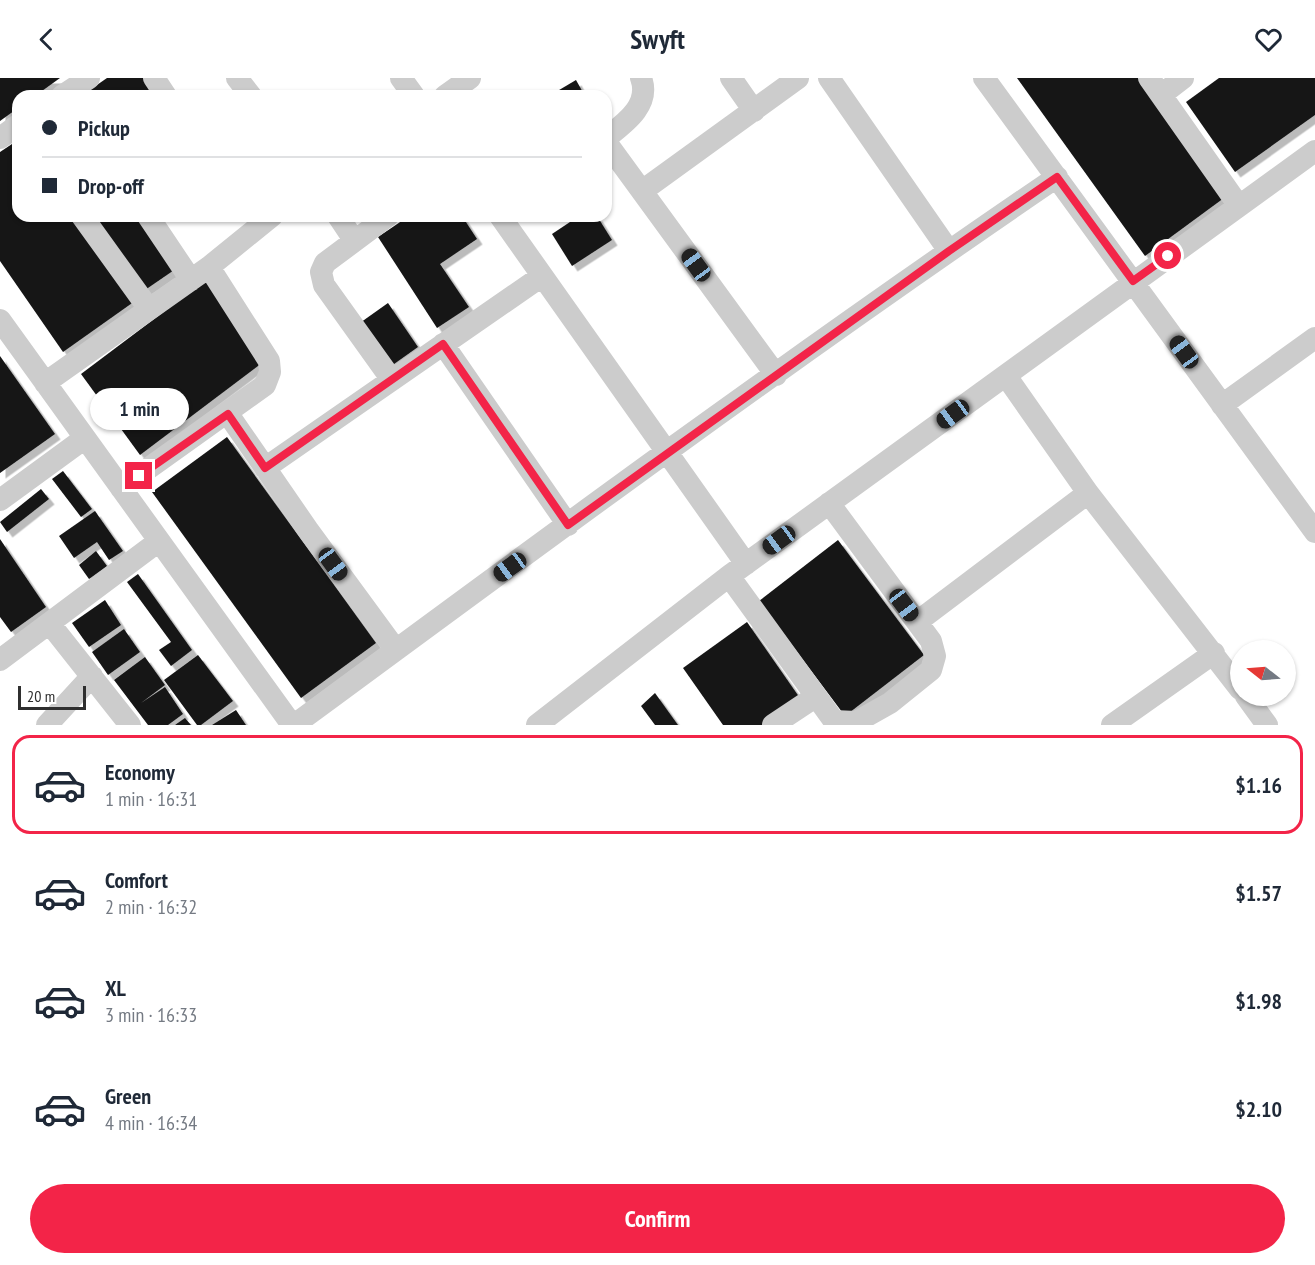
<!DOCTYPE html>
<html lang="en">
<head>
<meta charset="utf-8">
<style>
  body { margin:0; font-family:"PT Sans Narrow",sans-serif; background:#f6f6f7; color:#1f2937; height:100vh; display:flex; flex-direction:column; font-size:22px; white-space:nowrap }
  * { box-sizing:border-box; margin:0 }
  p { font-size:20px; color:#747a83 }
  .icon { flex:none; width:33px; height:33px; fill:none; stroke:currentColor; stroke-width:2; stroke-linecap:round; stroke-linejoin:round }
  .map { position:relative; height:647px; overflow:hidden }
  .drawer { display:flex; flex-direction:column; background:#fff; flex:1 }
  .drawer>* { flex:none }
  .banner { position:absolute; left:12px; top:12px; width:600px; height:132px; border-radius:18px; box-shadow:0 2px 4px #0004; display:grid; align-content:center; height:132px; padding:0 30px; background:#fff }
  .needle { width:39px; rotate:287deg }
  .fabs { position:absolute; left:1230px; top:562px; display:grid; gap:12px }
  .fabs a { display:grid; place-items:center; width:66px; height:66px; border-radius:50%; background:#fff; box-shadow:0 2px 4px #0004; font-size:30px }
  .scale { position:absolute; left:18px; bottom:15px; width:68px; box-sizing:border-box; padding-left:6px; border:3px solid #2f2f2f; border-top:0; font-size:16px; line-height:21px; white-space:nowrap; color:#2f2f2f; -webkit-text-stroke:4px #fff; paint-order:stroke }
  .end { position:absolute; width:27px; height:27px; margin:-14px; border:8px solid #f32448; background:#fff; box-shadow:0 0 0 3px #fff }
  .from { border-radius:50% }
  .bubble { position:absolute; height:42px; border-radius:21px; background:#fff; box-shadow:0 2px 4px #0004; font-size:20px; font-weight:800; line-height:42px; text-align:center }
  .car { position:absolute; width:18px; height:36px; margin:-18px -9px; border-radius:8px; box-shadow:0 0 4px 2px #0007; background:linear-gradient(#222 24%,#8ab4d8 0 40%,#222 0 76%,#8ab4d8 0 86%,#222 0) }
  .banner b { display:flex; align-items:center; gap:21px; height:57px; font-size:22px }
  .banner b+b { border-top:2px solid #e0e1e3 }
  .banner i { width:15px; height:15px; background:#1f2937 }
  ul { padding:10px 0 0; list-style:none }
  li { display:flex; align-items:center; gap:18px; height:99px; margin:0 12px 9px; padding:0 18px; border:3px solid transparent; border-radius:18px }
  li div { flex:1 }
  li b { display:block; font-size:22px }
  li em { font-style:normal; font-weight:800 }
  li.active { border-color:#f32448 }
  li>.icon { width:54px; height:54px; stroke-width:1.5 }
  .button { display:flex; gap:12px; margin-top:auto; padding:12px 30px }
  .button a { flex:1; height:69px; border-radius:36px; background:#f32448; color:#fff; font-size:24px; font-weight:800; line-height:69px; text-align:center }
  header { display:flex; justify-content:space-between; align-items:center; height:78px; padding:0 30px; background:#fff; font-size:27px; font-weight:800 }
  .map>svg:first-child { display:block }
  .building { fill:#161616; filter:url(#shadow) }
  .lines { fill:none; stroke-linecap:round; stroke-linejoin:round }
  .minor { stroke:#ccc; stroke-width:22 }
  .route { stroke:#f32448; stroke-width:8 }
</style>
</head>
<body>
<header><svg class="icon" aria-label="back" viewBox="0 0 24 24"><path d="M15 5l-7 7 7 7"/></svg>Swyft<svg class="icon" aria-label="heart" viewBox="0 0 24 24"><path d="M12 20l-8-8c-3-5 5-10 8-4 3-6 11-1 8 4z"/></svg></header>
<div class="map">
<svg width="1315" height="647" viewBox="0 0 1315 647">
  <defs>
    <filter id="shadow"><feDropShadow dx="5.5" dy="5.5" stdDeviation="0" flood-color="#0004"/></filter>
  </defs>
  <rect width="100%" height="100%" fill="#fff"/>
  <!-- building -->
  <path class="building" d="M0,0H60L35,18H18V30L0,43Z
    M107,0H146L158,18H81Z
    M1017,0H1144L1228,117L1145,178Z
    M1219,0H1315V37L1235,94L1186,24Z
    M576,2L585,18H549Z
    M18,62V138H76L135,223L63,274L0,183V74Z
    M94,138H145L180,188L145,212Z
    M409,138H462L477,161L440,186L469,229L437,250L378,159Z
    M579,138H597L612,162L572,188L552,156Z
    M206,202L266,282L140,377L81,296Z
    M388,225L418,269L387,291L357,247Z
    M0,278L55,356L0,395Z
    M227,359L376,565L301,620L152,414Z
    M63,393L92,431L81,439L52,401Z
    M41,411L49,421L7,454L0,444Z
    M95,433L123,473L109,482L97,464L74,480L59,458Z
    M0,461L46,529L11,554L0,539Z
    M838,462L924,577L845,638L759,523Z
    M96,473L107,488L89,501L79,487Z
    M138,496L192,572L171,588L159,572L171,564L127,504Z
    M105,522L121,547L89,569L72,545Z
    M747,544L802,623L768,647H723L683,590Z
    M124,551L140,574L108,597L92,574Z
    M198,577L233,623L201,647H197L164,602Z
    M145,579L165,607L141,625L165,609L183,636L168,647H148L114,602Z
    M655,615L678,647H655L641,628Z
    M236,632L246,647H212Z
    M185,640L191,647H175Z"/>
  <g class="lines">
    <!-- minor -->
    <path class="minor" d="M154,0L166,18
      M237,0L251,18
      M401,0L414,18
      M731,0L754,33
      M829,0L949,173
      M984,0L1315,454
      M1149,0L1239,128
      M1161,17L1183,0
      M62,18L89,0
      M445,18L470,0
      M0,60L18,47
      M606,60C625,45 651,27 641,0
      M606,64L776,297
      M642,113L798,0
      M82,138L149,231
      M148,138L191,202
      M338,138L354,162
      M388,138L325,185L321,194L324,207L392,302
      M500,138L746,486
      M0,242L292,647
      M443,266L568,447
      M1006,298L1088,415L1240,611
      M45,305L209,189L272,138
      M1222,327L1315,260
      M228,336L308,452L396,572
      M265,390L542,198
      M121,410L265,307L270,294L269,283L209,189
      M0,422L85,360
      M729,498L834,643L856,644L890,625L931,592L935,578L931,563L829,425
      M917,544L1088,415
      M50,546L130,647
      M0,582L159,463
      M1246,618L1267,647
      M47,647L92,598
      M294,647C546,461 798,275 1057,99
      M537,647L729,498L1315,73
      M773,647L815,619
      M1112,647L1214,575"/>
  </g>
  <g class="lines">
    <!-- route -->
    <path class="route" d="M139,398L228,336L265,390L443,266L568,447L949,173L1057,99L1133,203L1168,178"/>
  </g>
</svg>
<div class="fabs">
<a><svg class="needle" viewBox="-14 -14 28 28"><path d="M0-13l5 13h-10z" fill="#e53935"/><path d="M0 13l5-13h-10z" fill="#747a83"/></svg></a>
</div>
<div class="scale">20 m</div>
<i class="end from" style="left:1168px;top:178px"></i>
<i class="end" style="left:139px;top:398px"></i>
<div class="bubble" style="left:90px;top:310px;width:99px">1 min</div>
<i class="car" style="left:696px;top:187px;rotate:324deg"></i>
<i class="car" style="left:1184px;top:274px;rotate:324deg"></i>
<i class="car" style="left:953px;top:336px;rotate:234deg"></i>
<i class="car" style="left:779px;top:462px;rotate:234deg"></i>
<i class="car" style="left:333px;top:486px;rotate:144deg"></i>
<i class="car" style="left:510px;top:489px;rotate:234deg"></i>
<i class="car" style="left:904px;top:527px;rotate:143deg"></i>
<div class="banner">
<b><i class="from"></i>Pickup</b>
<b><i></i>Drop-off</b>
</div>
</div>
<section class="drawer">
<ul>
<li class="active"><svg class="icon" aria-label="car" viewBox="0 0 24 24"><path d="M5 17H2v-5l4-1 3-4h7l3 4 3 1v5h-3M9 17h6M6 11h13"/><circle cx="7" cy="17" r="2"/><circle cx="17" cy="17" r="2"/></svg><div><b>Economy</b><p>1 min · 16:31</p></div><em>$1.16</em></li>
<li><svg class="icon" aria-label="car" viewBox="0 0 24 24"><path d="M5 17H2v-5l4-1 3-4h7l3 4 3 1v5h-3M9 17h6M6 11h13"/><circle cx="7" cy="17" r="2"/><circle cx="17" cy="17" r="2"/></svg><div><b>Comfort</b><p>2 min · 16:32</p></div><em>$1.57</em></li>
<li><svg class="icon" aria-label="car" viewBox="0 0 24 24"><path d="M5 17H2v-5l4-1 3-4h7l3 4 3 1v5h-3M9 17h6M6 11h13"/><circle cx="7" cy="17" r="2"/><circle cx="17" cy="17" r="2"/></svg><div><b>XL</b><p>3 min · 16:33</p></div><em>$1.98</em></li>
<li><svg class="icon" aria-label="car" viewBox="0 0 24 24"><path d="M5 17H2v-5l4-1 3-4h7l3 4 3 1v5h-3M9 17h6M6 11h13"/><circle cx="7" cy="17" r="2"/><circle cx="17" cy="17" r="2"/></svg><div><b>Green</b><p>4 min · 16:34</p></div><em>$2.10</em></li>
</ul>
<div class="button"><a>Confirm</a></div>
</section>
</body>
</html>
